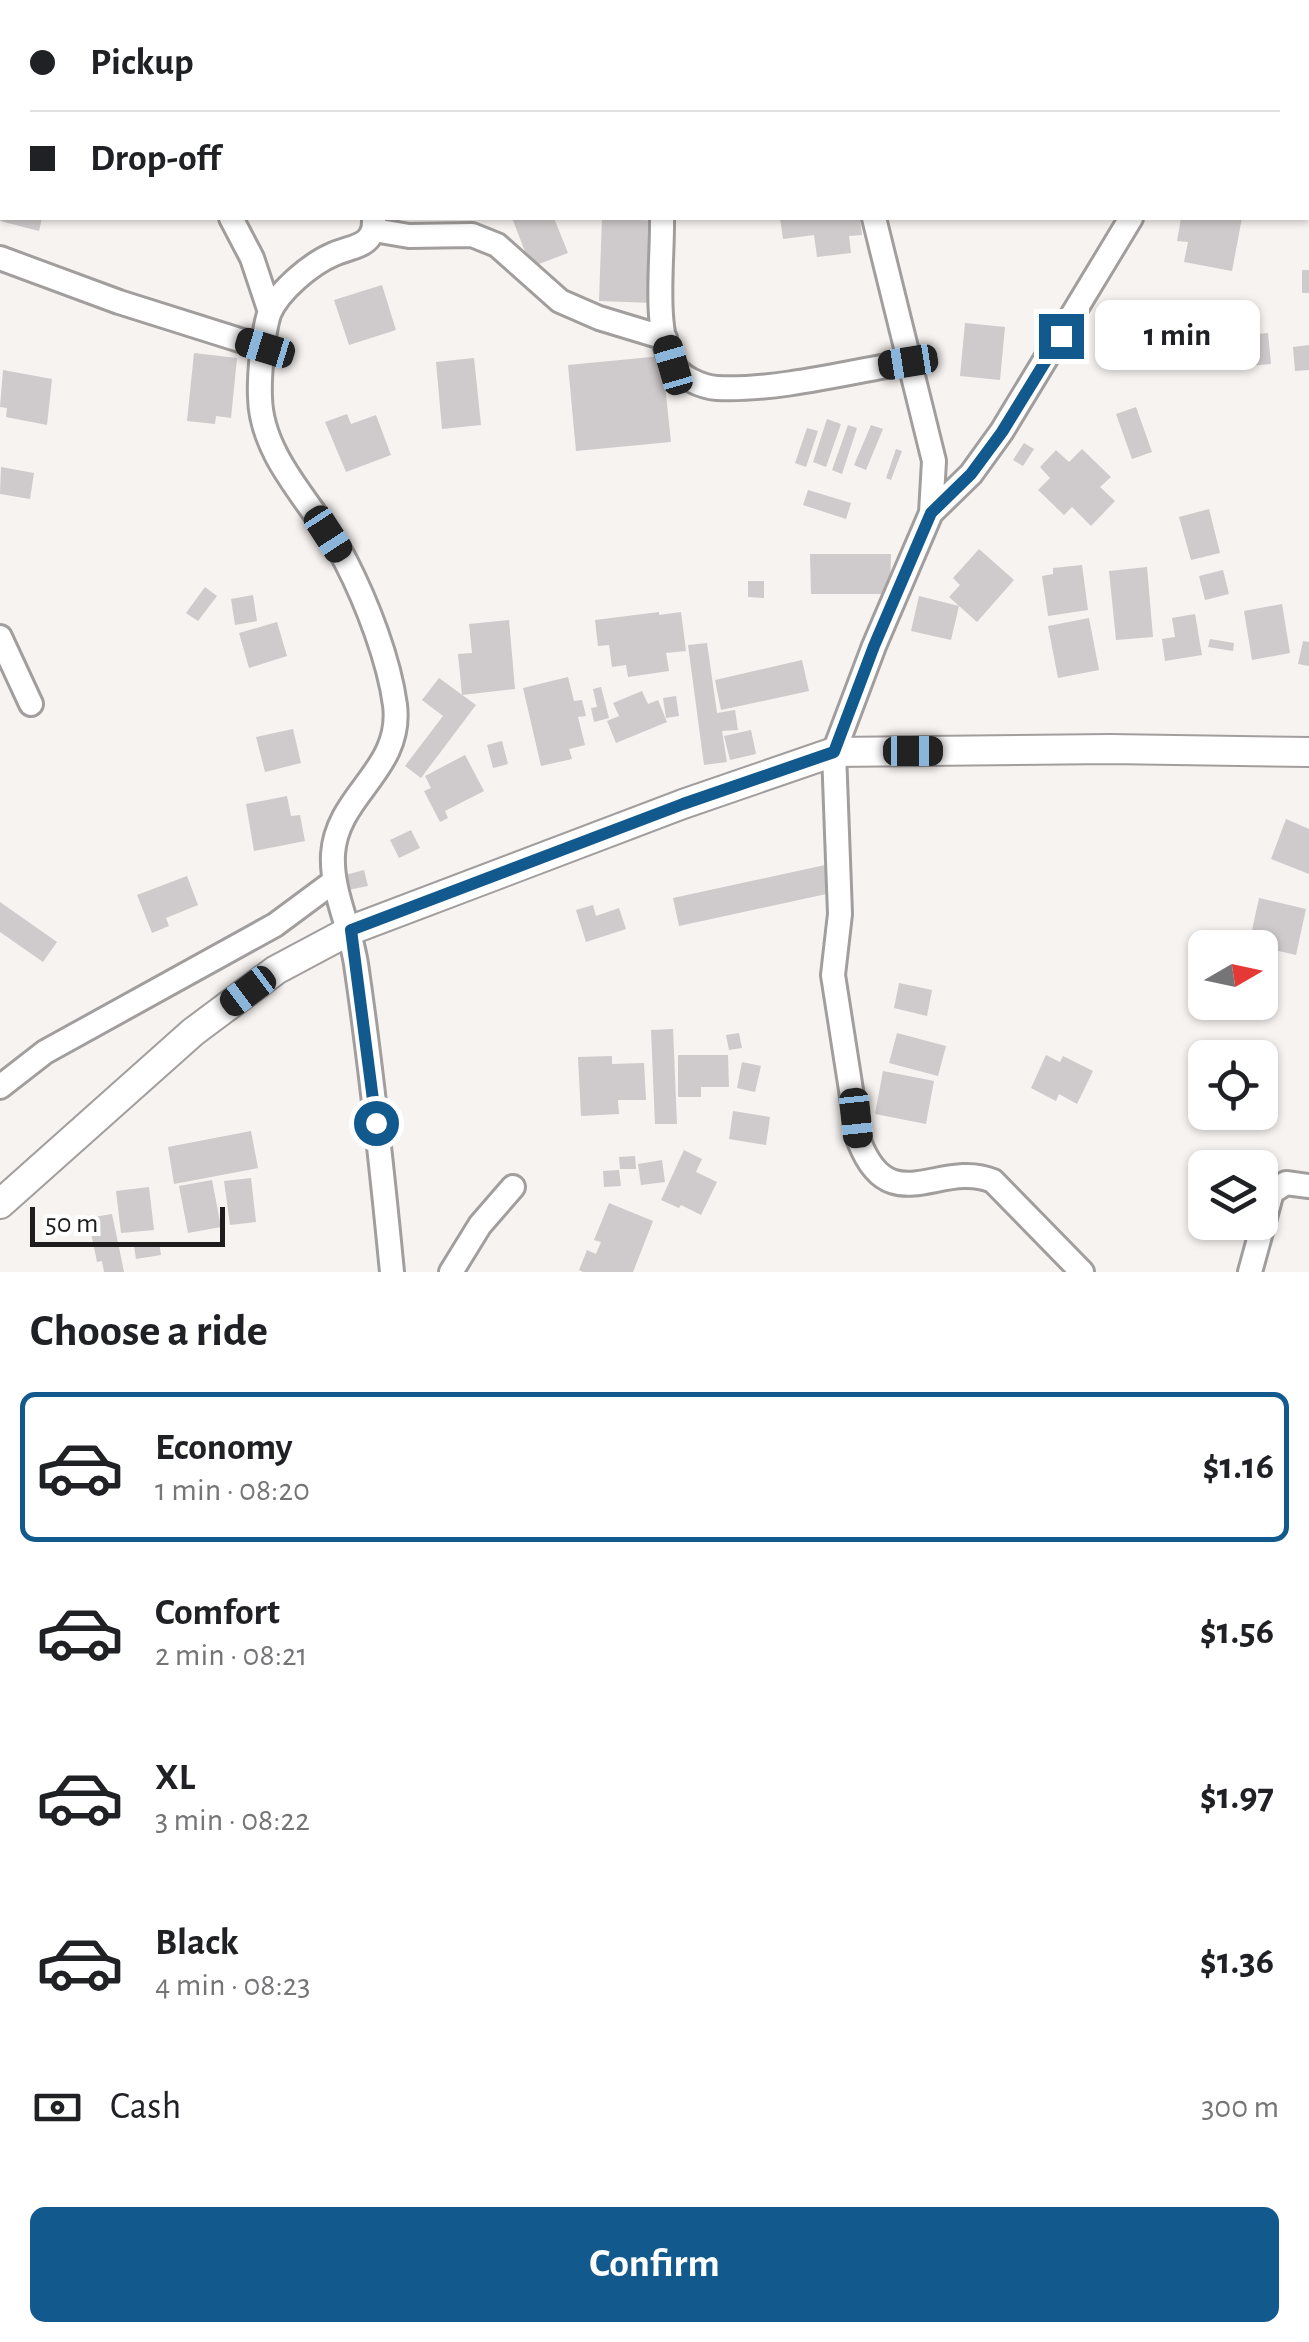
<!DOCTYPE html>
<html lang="en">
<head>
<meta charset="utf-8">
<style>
  body { margin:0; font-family:"Alegreya Sans",sans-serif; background:#f6f6f6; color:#202124; height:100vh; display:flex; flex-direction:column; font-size:38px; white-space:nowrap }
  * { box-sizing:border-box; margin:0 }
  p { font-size:32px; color:#757577 }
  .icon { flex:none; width:55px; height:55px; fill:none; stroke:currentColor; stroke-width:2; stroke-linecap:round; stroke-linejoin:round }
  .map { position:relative; height:1272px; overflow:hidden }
  .drawer { display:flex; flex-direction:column; background:#fff; flex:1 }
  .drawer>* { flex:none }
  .top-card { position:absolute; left:0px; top:0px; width:1310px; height:220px; box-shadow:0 2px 8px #0004; display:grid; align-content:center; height:220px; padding:0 30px; background:#fff }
  .needle { width:65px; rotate:81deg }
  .fabs { position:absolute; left:1188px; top:930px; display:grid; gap:20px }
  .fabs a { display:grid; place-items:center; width:90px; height:90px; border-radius:15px; background:#fff; box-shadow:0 2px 8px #0004; font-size:50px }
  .scale { position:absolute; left:30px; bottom:25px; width:195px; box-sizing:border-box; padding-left:10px; border:5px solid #1e1c1c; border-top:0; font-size:28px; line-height:35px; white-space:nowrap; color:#1e1c1c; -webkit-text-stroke:8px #fff; paint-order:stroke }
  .end { position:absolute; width:45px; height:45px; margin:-22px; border:12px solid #12598e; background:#fff; box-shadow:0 0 0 5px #fff }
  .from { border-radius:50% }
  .bubble { position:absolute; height:70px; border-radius:15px; background:#fff; box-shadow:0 2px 8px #0004; font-size:32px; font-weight:700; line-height:70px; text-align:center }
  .car { position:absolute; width:30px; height:60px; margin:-30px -15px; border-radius:12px; box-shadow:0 0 8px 2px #0007; background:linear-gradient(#222 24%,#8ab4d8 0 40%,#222 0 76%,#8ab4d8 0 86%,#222 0) }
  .top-card b { display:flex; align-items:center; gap:35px; height:95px; font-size:38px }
  .top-card b+b { border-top:2px solid #e0e0e0 }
  .top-card i { width:25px; height:25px; background:#202124 }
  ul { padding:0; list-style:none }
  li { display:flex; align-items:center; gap:30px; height:150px; margin:0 20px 15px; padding:0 10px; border:5px solid transparent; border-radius:15px }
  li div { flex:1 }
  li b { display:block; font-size:38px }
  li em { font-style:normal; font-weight:700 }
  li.selected { border-color:#12598e }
  li>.icon { width:90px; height:90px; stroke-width:1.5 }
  h2 { padding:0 30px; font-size:45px; line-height:120px }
  .pay { display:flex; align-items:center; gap:25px; height:110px; padding:0 30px; font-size:38px }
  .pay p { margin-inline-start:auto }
  .button { display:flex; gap:20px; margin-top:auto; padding:20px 30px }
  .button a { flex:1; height:115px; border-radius:15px; background:#12598e; color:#fff; font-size:40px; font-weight:700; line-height:115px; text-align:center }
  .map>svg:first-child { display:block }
  .building { fill:#cfcacb }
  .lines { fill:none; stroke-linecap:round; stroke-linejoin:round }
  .minor-casing { stroke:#a29e9d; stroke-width:28 }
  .tertiary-casing { stroke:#a29e9d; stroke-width:32 }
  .minor { stroke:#fff; stroke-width:22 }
  .tertiary { stroke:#fff; stroke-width:28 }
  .route { stroke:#12598e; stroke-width:12 }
</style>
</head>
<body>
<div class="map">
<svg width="1309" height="1272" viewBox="0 0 1309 1272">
  <rect width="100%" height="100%" fill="#f7f3f1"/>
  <!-- building -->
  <path class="building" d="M0,218H42L39,231L0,221Z
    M512,218H554L568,253L531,267Z
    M602,218L656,221L653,303L599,301Z
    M780,218H860L862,235L849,236L851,253L817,257L814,235L783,239Z
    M1181,218H1242L1232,271L1184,262L1188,242L1177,241Z
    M1302,270H1309V293H1302Z
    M382,285L396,330L349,345L334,300Z
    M965,323L1005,327L1000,380L960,376Z
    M1268,333L1271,364L1227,368L1225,337Z
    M1309,345V370L1295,371L1293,347Z
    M194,353L237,358L231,418L216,416L215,424L187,421Z
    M662,356L671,442L576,451L568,365Z
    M474,358L481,425L442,429L436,362Z
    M3,370L52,379L47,425L6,417L7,408L0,407Z
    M1136,407L1152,452L1132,459L1116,414Z
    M347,414L351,424L376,415L391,455L346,472L325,422Z
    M827,419L841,424L826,467L813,462Z
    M848,425L857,428L842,474L832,470Z
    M871,425L883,429L866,470L854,465Z
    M807,428L818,431L806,467L795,463Z
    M1024,443L1034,449L1023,466L1013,460Z
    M896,449L902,451L891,480L886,478Z
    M1082,449L1111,477L1100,487L1115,501L1091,526L1072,507L1064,515L1038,490L1050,478L1040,467L1056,450L1069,462Z
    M1,467L34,473L30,499L0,494Z
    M808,490L851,503L846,519L803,505Z
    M1209,509L1220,553L1191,560L1179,517Z
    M979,549L1014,580L977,622L949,597L960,585L953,578Z
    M810,554H891L890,594H811Z
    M1082,565L1088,610L1048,616L1042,576L1053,574V568Z
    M1147,567L1153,637L1116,640L1109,571Z
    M1223,570L1229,594L1205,600L1199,576Z
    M748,581H764V598L748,597Z
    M205,587L217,596L198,621L186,613Z
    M253,595L257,621L235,625L231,599Z
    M919,596L959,606L951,640L911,631Z
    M1282,604L1290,653L1252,660L1244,611Z
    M659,612V615L681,612L686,651L666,653L669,671L628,677L626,665L612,667L609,645L598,646L595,620Z
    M1195,614L1202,655L1165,661L1162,639L1175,637L1172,618Z
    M1089,618L1099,670L1058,678L1048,626Z
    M509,620L515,689L462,695L458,654L472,653L469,624Z
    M277,622L287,656L249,668L239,633Z
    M1210,639L1234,643L1233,651L1208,647Z
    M1303,641L1309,642V666L1298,664Z
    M707,643L717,713L735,710L738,730L722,731L727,762L704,765L688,645Z
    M802,660L809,691L721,710L715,680Z
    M568,677L574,701L582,700L586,716L578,717L585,745L569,749L572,759L541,766L523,688Z
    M439,678L476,705L421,778L405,766L443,716L422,700Z
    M601,687L609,718L594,722L591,708L597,707L593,689Z
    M642,691L648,704L658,700L667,722L616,743L607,721L619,716L613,703Z
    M676,696L679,716L666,718L663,698Z
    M293,729L301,763L265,772L256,737Z
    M751,730L756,754L730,760L724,736Z
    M502,741L508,764L493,768L487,745Z
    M465,755L484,791L445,811L448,818L440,822L424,791L431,788L425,776Z
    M287,796L291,816L300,815L305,841L254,851L246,804Z
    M1286,819L1309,829V874L1271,859Z
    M411,830L420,848L399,858L390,840Z
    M825,865L831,893L679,926L673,898Z
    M364,870L368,886L348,890L345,875Z
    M187,876L198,905L166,918L169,926L152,933L137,895Z
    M1259,898L1306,909L1296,955L1249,944Z
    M0,902L57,942L43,962L0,932Z
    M593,905L596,916L619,908L626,929L586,942L576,910Z
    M899,983L932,990L927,1016L894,1008Z
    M673,1029L677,1124H655L651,1030Z
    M739,1033L742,1048L729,1050L726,1035Z
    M897,1033L946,1046L938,1076L889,1063Z
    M678,1055H728L729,1087H701V1097H678Z
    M1046,1055L1060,1062L1063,1056L1093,1071L1077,1104L1059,1094L1056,1101L1031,1088Z
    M612,1056V1064L644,1063L646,1100H618L619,1114L581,1116L578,1057Z
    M742,1062L761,1066L755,1092L737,1088Z
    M883,1071L934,1081L926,1124L875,1114Z
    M733,1111L770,1117L766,1145L729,1139Z
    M251,1131L258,1168L174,1184L168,1147Z
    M684,1150L702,1159L696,1172L717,1182L701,1215L681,1205L679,1208L661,1200Z
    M635,1156L636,1169H620L619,1157Z
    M662,1160L665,1182L641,1185L638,1164Z
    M619,1170L621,1186L604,1187L603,1171Z
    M251,1178L256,1222L230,1225L224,1181Z
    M212,1180L221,1227L188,1233L179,1186Z
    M149,1187L154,1230L121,1233L116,1191Z
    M609,1203L653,1221L633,1272H583L579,1270L587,1250L596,1254L601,1242L594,1240Z
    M112,1214L121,1257L124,1272H104L102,1261L97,1262L88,1218Z
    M159,1242L161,1255L136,1259L134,1246Z"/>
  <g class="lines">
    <defs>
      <path id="minor" d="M149,0L150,2
        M348,0V2
        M815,0L816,2
        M1067,0L1152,2
        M879,2L881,0
        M1205,2L1206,0
        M231,218L252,258L270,312
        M374,218C374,226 374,232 368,239C361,247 345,249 334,254C312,263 278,291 269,314C263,333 259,376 260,397C261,460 319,509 346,562C367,603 389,660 395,705C403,770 337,794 333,854C331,892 350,925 356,964C371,1066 382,1169 392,1272
        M662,218C663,258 653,326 672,363C679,377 702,387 717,388C775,391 850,372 908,362
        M874,218L934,461L931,513
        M374,230L409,236L472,235L497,245L560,301L599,318L665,338
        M0,258L119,302L265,348
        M0,637L31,704
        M0,1087L45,1052L275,925L333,882
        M451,1272L480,1225L513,1187
        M1082,1272L993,1181C940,1159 890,1222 859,1141L833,975L840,914L834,752L874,646L931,513L971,474L1002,431L1131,218
        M1250,1272L1272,1192L1286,1183L1309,1186"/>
      <path id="tertiary" d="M0,1204L193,1032L276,970L351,930L683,804L834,752L1110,749L1309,752"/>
    </defs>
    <!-- minor casing -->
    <use href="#minor" class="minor-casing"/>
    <!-- tertiary casing -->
    <use href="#tertiary" class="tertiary-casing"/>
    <!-- minor -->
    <use href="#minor" class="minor"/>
    <!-- tertiary -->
    <use href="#tertiary" class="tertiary"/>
  </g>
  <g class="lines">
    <!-- route -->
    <path class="route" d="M376,1123L351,930L683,804L834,752L874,646L931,513L971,474L1002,432L1061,336"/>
  </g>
</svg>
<div class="fabs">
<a><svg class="needle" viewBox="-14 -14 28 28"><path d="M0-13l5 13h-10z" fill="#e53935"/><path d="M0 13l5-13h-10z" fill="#757577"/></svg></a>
<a><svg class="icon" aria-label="locate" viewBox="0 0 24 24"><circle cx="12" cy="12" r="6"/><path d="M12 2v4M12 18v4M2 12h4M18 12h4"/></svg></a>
<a><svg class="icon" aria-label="layers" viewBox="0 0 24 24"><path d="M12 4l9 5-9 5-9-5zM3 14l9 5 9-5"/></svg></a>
</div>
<div class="scale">50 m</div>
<i class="end from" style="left:376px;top:1123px"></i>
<i class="end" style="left:1061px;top:336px"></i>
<div class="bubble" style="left:1095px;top:300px;width:165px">1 min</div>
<i class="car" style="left:265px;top:348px;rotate:287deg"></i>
<i class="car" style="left:908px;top:362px;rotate:261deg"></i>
<i class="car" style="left:673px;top:365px;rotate:344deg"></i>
<i class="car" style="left:328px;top:534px;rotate:147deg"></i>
<i class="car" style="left:913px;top:751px;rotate:90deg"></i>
<i class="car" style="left:248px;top:991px;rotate:233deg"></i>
<i class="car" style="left:856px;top:1118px;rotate:174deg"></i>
<div class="top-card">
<b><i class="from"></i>Pickup</b>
<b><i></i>Drop-off</b>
</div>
</div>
<section class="drawer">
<h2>Choose a ride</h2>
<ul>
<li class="selected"><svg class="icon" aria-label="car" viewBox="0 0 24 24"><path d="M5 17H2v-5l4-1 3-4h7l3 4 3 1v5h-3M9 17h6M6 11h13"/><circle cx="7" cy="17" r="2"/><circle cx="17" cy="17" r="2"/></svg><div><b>Economy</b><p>1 min · 08:20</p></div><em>$1.16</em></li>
<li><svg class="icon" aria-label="car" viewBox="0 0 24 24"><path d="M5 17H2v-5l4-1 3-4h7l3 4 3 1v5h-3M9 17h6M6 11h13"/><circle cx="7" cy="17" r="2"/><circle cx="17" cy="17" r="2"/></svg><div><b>Comfort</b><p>2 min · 08:21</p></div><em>$1.56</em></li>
<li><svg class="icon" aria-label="car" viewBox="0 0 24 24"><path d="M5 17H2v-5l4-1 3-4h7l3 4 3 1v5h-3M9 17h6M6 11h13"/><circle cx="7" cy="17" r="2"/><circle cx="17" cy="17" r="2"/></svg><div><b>XL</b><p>3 min · 08:22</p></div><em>$1.97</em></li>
<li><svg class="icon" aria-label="car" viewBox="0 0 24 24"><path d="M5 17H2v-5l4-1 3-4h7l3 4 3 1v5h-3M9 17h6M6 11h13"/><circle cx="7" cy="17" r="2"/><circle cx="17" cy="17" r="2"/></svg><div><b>Black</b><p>4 min · 08:23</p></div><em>$1.36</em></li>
</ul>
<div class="pay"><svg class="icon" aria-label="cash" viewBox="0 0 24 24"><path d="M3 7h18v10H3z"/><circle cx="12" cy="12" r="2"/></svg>Cash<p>300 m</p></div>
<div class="button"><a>Confirm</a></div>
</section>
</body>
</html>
